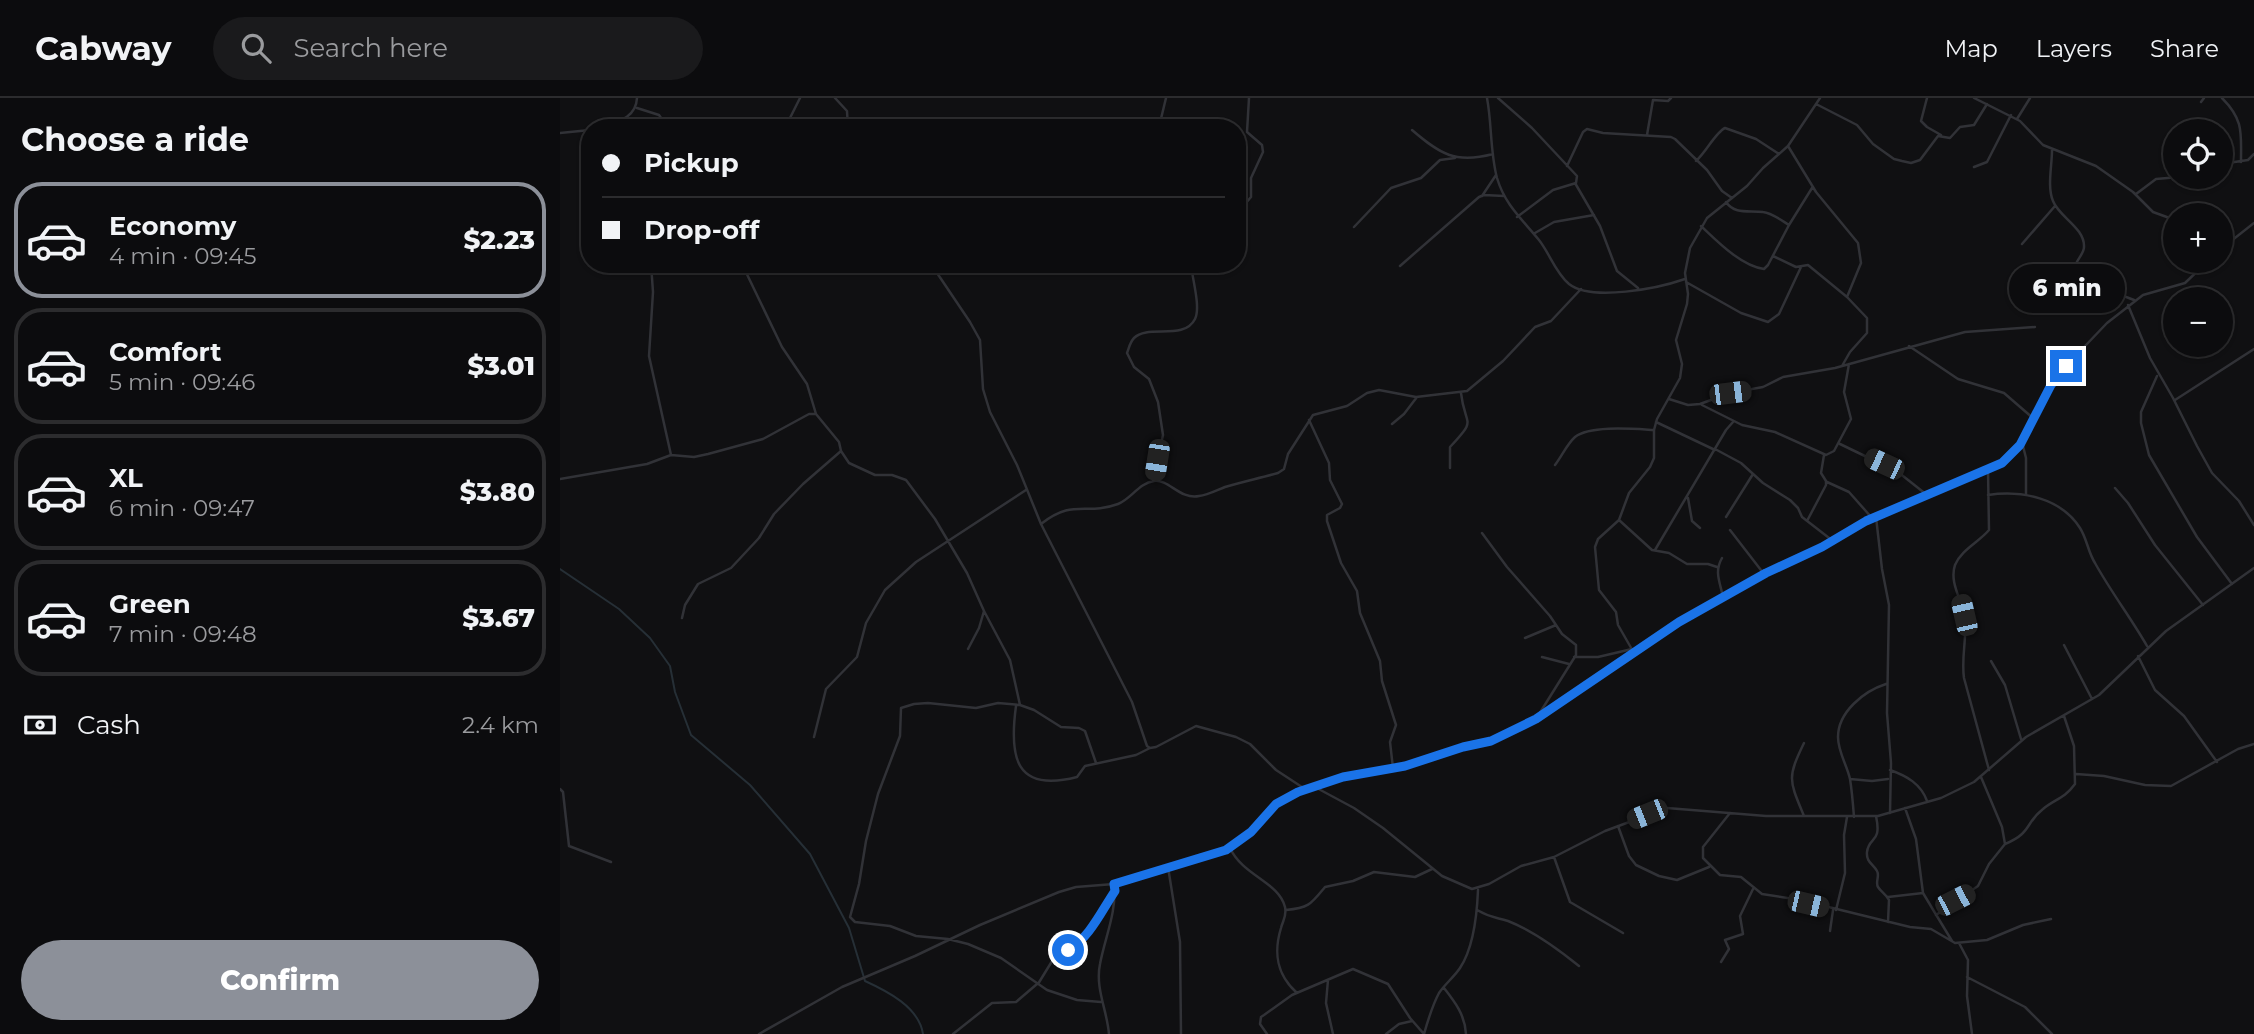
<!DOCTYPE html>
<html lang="en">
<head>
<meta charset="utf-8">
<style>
  body { margin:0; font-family:Montserrat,sans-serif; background:#1a1a1c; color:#f1f3f6; height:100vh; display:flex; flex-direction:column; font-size:26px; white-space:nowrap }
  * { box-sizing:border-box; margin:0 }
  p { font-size:23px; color:#9a9b9e }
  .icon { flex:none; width:38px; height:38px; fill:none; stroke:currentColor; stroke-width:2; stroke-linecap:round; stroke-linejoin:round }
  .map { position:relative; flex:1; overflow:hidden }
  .panel { display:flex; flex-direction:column; background:#0c0c0e; width:560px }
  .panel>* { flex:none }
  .hud { position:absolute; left:21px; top:21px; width:665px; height:154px; border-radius:28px; box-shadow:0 2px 5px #0004,0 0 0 2px #2c2c2e; display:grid; align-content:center; height:154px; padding:0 21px; background:#0c0c0e }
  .controls { position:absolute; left:1603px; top:21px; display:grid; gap:14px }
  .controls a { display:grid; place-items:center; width:70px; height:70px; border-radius:50%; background:#0c0c0e; box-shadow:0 2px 5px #0004,0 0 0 2px #2c2c2e; font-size:35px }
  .end { position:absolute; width:32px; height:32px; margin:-16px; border:9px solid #1a73e8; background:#fff; box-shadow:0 0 0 4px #fff }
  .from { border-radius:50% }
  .bubble { position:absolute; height:49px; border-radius:24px; background:#0c0c0e; box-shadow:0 2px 5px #0004,0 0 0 2px #2c2c2e; font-size:23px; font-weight:800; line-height:49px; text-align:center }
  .car { position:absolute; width:21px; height:42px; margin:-21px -10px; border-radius:9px; box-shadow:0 0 5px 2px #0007; background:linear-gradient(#222 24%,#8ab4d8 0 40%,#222 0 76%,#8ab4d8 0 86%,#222 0) }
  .hud b { display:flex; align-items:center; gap:24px; height:66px; font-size:26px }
  .hud b+b { border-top:2px solid #2c2c2e }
  .hud i { width:18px; height:18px; background:#f1f3f6 }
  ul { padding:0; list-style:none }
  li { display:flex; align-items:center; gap:21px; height:116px; margin:0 14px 10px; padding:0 7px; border:4px solid #2c2c2e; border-radius:28px }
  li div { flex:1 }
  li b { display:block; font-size:26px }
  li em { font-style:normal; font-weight:800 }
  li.on { border-color:#8c9099 }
  li>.icon { width:63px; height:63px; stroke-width:1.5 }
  h2 { padding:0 21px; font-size:32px; line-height:84px }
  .pay { display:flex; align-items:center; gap:18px; height:77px; padding:0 21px; font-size:26px }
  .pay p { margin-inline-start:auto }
  .action { display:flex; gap:14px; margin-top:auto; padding:14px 21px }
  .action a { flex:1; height:80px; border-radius:42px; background:#8c9099; color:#fff; font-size:28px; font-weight:800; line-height:80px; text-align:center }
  header { display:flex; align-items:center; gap:42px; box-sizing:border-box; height:98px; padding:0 35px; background:#0c0c0e; border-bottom:2px solid #2c2c2e }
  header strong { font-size:33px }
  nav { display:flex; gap:38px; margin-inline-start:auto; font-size:24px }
  .search { width:490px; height:63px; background:#1a1a1c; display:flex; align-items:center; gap:18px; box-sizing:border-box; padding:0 24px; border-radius:38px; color:#9a9b9e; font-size:26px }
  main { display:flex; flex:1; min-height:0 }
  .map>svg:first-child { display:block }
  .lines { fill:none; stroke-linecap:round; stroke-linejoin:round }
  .stream { stroke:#262f36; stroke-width:2 }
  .street { stroke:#313237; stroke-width:2.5 }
  .route { stroke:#1a73e8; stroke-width:9 }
</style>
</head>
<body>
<header>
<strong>Cabway</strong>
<div class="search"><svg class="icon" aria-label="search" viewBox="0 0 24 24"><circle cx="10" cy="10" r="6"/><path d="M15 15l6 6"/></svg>Search here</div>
<nav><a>Map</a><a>Layers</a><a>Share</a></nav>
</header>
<main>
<section class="panel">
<h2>Choose a ride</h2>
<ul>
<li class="on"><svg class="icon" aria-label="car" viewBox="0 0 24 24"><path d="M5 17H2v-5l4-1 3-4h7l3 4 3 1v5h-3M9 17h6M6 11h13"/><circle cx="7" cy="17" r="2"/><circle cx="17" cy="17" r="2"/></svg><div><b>Economy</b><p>4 min · 09:45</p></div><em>$2.23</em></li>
<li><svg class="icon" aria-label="car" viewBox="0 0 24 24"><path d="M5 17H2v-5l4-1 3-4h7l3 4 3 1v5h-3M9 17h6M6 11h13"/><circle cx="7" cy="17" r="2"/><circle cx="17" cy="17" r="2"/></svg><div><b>Comfort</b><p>5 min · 09:46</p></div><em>$3.01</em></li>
<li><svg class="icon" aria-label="car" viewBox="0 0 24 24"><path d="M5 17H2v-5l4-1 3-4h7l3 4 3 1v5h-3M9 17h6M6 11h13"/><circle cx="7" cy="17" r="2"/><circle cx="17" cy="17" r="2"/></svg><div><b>XL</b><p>6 min · 09:47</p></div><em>$3.80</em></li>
<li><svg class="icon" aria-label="car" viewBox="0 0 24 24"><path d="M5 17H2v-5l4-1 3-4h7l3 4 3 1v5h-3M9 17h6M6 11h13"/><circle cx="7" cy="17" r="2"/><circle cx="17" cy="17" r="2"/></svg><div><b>Green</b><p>7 min · 09:48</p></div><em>$3.67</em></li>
</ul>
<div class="pay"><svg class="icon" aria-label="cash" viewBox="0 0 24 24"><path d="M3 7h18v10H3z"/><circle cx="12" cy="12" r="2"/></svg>Cash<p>2.4 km</p></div>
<div class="action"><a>Confirm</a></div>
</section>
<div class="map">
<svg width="1694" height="936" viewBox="0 0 1694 936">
  <rect width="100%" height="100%" fill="#101012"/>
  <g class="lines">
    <!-- stream -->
    <path class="stream" d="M0,471L59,511L90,540L110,568L115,594L131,637L190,687L250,756L289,830L305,883C327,893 359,909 363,936"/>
    <!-- street -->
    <path class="street" d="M275,0L287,13L288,30
      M927,0C932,26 930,54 937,80C945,107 962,121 979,142C990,156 995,174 1009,186C1032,204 1099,190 1125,181
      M938,0L972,30L1017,78L1016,85L993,92L957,119
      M1367,0L1361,23L1367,29L1381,37
      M1414,0L1460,23L1483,47L1536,68L1573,94L1593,114L1615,122
      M1662,0C1684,22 1681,35 1681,64
      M1641,4L1644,0
      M1256,6L1297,27L1313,46L1334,61L1342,63L1351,65L1360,62L1378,38L1390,40L1400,29L1414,27L1427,6
      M77,10L99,17L108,30
      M1457,21L1470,0
      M599,29L606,0
      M39,30C56,24 76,21 77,0
      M225,30L240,0
      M852,32C880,56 895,66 933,56
      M0,35L30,32
      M1087,37L1093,2L1108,3L1111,0
      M1228,48L1256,94L1298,145L1301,165L1287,199
      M1492,52C1492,68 1487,89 1493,103C1499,119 1525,130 1524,149C1524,156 1516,162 1515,169L1535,187L1574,202
      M1136,63C1146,54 1156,34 1165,30L1196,41L1219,56
      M1661,66L1688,62L1694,56
      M1007,68L1023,34L1027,31L1043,35L1111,39L1115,41L1147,72L1162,93L1172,100
      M1414,69L1427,64L1451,17
      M1015,85L1040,128L1057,173L1078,190
      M1576,96L1596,81L1619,79
      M922,98L936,77
      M1166,104C1175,117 1189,112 1203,114C1212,115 1221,122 1229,127
      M677,110L685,106L691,99V80L703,54L702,47L687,34L689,0
      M1141,128C1157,143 1181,168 1204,171L1208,167L1229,127L1252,90
      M794,129L831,90L861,80L880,62L895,60
      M975,135L994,124L1034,117
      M1462,146L1495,108
      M1661,151L1694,125
      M1213,158L1236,169L1248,167L1287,199L1307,220V235L1290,254L1282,268
      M91,166L93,194L89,258L111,357
      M182,166L222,249L247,286L256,316
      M371,166L410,224L420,242L423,291L430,314L457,367L481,426L572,604L587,648L590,650L596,649L636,628L676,639L690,646L716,672L745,691
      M840,168L919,99L924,97L944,98
      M1126,184L1181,215L1208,224L1219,216L1241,169
      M1568,207L1590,260L1613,300L1637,348L1652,375L1679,403L1694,427
      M1349,248L1398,281L1444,295L1474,321
      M1597,278L1581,314V325L1589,357L1637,439L1672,486
      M1109,301L1128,307L1140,306L1170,295L1203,289L1223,279L1275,270L1405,234L1475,229
      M1615,302L1694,251
      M1142,307L1182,327L1215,334L1266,357L1274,353L1291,321L1284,294L1289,266
      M749,322L769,365L770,382L782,406L780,410L767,417V423L781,465L797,493L800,515L820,563L822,583L836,627L830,644L833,670
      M1096,324L1155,352
      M832,326L844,316L857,299
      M1462,344L1466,360V396
      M1280,346L1338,374L1367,397
      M1155,351L1181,365L1203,385L1230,402L1238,410L1242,419L1273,443
      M995,367C1002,358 1007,346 1015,339C1030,327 1075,331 1094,332
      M890,370V349C918,319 905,330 901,295
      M1428,372L1429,432C1419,444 1401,452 1395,467C1389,485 1402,502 1405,520C1407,540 1401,560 1404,580L1429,672
      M0,381L87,366L111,357L134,359L148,356L203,341L249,316H256L279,344L281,353L289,365L315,377H332L346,382L375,421L407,475L424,513L450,562L460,607
      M593,383L603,337L598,304L589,281L574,269L567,255C569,250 570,244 574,240C588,226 624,243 635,221C641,209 632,180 631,166
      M1267,384L1289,394L1312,420
      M1555,390L1568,405L1595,447L1643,507
      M1428,397C1462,392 1501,400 1520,430C1527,441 1528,454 1535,465C1551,494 1571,520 1587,548
      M1128,400L1132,423L1140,430
      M1166,419L1193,376
      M1316,419L1322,471L1329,507L1327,615L1331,665L1330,715
      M1059,422L1092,452L1109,455L1127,466H1148L1157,469
      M1247,423L1266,387V383L1261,375L1264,357
      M481,426C514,400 525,418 558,406C571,401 579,385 594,383C609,381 620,402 639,398C648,397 657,392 665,389C682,384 700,380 718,375L724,371L728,356L753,317L787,308L807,295L819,292L856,299L907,293L943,263L975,229L991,223L1021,191
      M1170,432L1204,476
      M922,435L947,469L990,518L1002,536L1016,547V557L976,621
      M1095,452L1166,332L1173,324
      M1162,460C1154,474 1160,484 1163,499
      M122,520L125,507L138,486L171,470L199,440L214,416L243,386L281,353
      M965,540L996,527
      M1504,547L1532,601
      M408,551L419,530L424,513
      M1074,555L1058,527L1056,514L1039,492L1035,449L1038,441L1059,422L1069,395L1090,369L1094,360V332L1097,321L1120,280L1122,266L1116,242L1127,206L1128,196L1125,175L1130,150L1147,120L1187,88L1203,70L1228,48L1260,0
      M1578,558L1595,592L1624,618L1657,664
      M982,559L1009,566
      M1014,559H1038L1072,551
      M1431,563L1445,587L1461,641
      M456,608C449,659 455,695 517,679L525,668L576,657L590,650
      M254,639L266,591L297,559L306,525L325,492L356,464L466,392
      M1244,645C1227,680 1229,682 1244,718
      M536,665L525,633L519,630L501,629L474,612L460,607L438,605L416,610L368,605L354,606L341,610L340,638L318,696L306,743L299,786L290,819L295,824L330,828L356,838L388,841L408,846L441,860L487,892L517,902L541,904
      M1330,672C1347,678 1361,686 1367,703
      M1516,676L1544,678L1585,687L1611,688L1678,651L1694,646
      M1290,681L1312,683L1328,681
      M753,688L794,710L823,730L882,778L912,791L929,786L961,768L994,759L1045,733L1107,710L1206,718H1318L1381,700L1414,684L1466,639L1539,597L1606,533L1694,470
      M0,691L3,694L9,748L51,764
      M1345,710L1356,741L1363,795L1392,843
      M1170,715L1143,749V760L1160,777L1181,779L1202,796L1240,802L1350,829L1371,831L1395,845L1427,842L1463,827L1491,821
      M1316,718C1322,746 1309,738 1307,754C1306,764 1313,766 1317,773C1320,778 1315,784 1318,789C1321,794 1326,796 1329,802L1328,824
      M1294,719C1293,706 1292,693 1290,681C1287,667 1278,654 1278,639C1278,614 1304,593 1326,586
      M1058,728L1069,758L1076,767L1099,778L1117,782L1149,769
      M1445,746C1472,735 1465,725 1483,711C1495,701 1504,701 1515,686L1514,648L1504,618
      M670,750C683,778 719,784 725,809C727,818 723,822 721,830C713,856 717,877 737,895
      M994,759L1010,804L1063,835
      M608,769L620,844L621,936
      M1328,799L1363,795
      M726,812C749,810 751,806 765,789L793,783L814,774L855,779L872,771
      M917,812C931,820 934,819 948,823C974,833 998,851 1019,868
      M1276,812L1285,775L1284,737L1287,719
      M1376,817L1418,788L1429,766L1445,746L1442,729L1421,679
      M1270,833L1273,812
      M1399,845L1408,862L1407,898L1412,936
      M1161,864L1169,851L1165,842L1183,836L1180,818L1193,791
      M1407,879L1465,909L1492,936
      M768,882L766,905L773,936
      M478,886L497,855L514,849L536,822L555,794
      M884,890C895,904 905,917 906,936
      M199,936L282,889L355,858L420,827L499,794L516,789L554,786L666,752L691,734L716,706L738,694L783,679L864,663L903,649L940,641L957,632L995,609L1117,525L1206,475L1262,449L1306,423L1442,365L1460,347L1491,287L1506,268L1547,225L1583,197L1625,185L1648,163
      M393,936L432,905L456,904L477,886
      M549,936C547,912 535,890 540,866C545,839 557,814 554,786
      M707,936L700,926L701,919L704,917L732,897L793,871L828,886L850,920L864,936
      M826,936L839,926L852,923
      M864,936C868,922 872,908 879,895C885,886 894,879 900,870C914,849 917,817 918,792"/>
  </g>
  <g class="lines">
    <!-- route -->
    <path class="route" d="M508,852C529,841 542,812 555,793L554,786L666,752L691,734L716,706L738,694L783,679L845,668L903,649L931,643L976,621L1119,524L1206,475L1262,449L1306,423L1442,365L1460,347L1491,287L1506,268"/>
  </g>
</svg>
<div class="controls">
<a><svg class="icon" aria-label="locate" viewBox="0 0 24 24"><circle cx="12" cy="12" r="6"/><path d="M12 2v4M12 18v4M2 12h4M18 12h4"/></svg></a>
<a>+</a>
<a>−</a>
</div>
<i class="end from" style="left:508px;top:852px"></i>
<i class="end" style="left:1506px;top:268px"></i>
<div class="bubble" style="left:1449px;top:166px;width:116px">6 min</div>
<i class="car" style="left:1170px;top:295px;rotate:83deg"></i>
<i class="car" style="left:597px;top:362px;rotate:189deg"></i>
<i class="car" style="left:1324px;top:366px;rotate:295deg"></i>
<i class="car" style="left:1404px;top:517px;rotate:347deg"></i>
<i class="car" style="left:1087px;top:716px;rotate:248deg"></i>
<i class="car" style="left:1395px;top:802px;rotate:63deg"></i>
<i class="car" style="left:1248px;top:806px;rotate:103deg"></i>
<div class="hud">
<b><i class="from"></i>Pickup</b>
<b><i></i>Drop-off</b>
</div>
</div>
</main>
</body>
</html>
